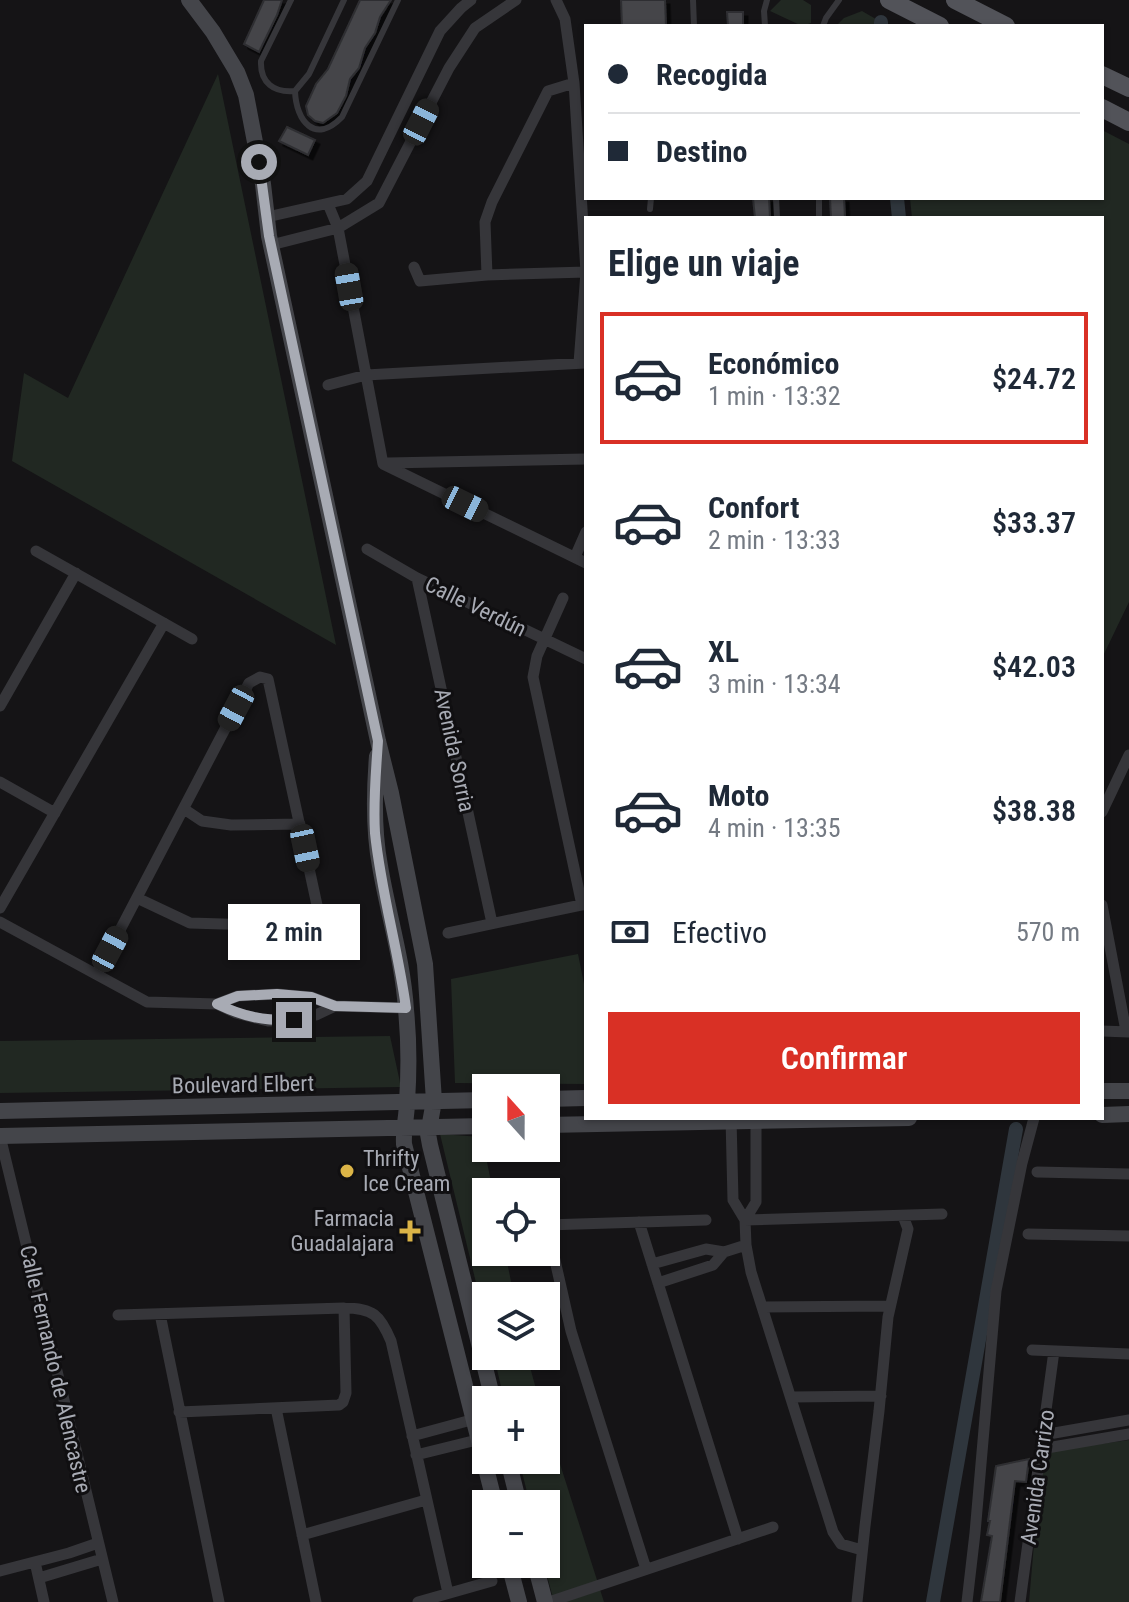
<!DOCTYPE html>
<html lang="es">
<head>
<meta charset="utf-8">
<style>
  body { margin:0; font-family:"Roboto Condensed",sans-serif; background:#f2f2f3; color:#1f2937; height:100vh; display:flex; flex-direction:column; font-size:30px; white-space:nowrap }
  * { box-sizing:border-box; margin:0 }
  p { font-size:26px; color:#747a83 }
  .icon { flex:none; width:44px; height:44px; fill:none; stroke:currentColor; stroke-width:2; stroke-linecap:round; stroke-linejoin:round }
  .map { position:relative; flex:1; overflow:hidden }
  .drawer { position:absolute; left:584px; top:216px; width:520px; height:904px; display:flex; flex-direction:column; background:#fff; border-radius:0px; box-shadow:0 2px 6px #0004 }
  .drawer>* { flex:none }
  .banner { position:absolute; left:584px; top:24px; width:520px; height:176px; border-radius:0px; box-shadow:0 2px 6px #0004; display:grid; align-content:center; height:176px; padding:0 24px; background:#fff }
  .needle { width:52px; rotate:339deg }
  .tools { position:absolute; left:472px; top:1074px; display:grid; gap:16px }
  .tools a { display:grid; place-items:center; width:88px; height:88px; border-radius:0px; background:#fff; box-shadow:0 2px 6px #0004; font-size:40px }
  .end { position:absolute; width:36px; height:36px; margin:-18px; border:10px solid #a8abb4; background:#111; box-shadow:0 0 0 4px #111 }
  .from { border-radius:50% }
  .bubble { position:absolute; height:56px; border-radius:0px; background:#fff; box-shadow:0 2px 6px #0004; font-size:26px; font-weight:600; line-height:56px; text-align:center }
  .car { position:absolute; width:24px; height:48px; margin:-24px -12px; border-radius:10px; box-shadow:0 0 6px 2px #0007; background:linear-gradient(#222 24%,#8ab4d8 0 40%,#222 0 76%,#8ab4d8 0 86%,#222 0) }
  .banner b { display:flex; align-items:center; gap:28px; height:76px; font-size:30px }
  .banner b+b { border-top:2px solid #e0e1e3 }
  .banner i { width:20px; height:20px; background:#1f2937 }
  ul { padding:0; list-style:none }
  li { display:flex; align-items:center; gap:24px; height:132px; margin:0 16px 12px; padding:0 8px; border:4px solid transparent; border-radius:0px }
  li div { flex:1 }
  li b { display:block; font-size:30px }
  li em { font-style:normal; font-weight:600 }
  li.on { border-color:#d93025 }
  li>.icon { width:72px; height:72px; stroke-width:1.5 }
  h2 { padding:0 24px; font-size:36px; line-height:96px }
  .pay { display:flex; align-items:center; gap:20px; height:88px; padding:0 24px; font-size:30px }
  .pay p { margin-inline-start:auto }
  .button { display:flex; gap:16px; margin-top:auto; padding:16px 24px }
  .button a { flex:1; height:92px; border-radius:0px; background:#d93025; color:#fff; font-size:32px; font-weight:600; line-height:92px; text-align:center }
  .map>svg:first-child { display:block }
  .green { fill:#212822 }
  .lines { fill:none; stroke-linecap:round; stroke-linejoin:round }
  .canal { stroke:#2f363d; stroke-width:14 }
  .building { fill:#444548; stroke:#2f2f32; stroke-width:2; filter:url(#shadow) }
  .lane { stroke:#36363a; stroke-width:6 }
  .street { stroke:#36363a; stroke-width:11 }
  .secondary { stroke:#44454a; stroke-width:16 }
  .primary { stroke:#525359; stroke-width:18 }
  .route { stroke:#a8abb4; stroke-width:10 }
  .poi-dot { fill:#dbb447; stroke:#100f11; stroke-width:3 }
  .labels { text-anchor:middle; stroke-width:6; stroke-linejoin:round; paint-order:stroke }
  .street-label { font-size:22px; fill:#a8abb4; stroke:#100f11 }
  .poi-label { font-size:22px; fill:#a8abb4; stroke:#100f11; text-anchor:start }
</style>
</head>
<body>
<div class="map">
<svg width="1129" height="1602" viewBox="0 0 1129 1602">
  <defs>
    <filter id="shadow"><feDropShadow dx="4.5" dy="4.5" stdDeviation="0" flood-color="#0009"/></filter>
  </defs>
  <rect width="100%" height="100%" fill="#151416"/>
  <!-- green -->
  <path class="green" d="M781,0H803L811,5V23L802,26L770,11Z
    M862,11L881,22L879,26H836L844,18Z
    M218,74L336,645L12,461L24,373L68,398Z
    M1102,130L1129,144V602L1102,658V218H912L910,198H1102Z
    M578,954L586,994V1084L455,1083L451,979Z
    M390,1036L401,1087L0,1093V1041Z
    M440,1134L482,1137L493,1192H486V1252H505L514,1296H486V1324Z
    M494,1356H527L539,1400H504Z
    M546,1420L604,1602H554L544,1564H546V1504H530L519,1460H546Z
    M1129,1440V1602H1029L1042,1452Z"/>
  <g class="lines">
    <!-- canal -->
    <path class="canal" d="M881,22V26
      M897,198L899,218
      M933,1602L1016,1129"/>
  </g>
  <!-- building -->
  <path class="building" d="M264,0H282L277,15L259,52L244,44Z
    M360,0H391L380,17L375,33L365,48L359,68L350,79L346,96L337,113L323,123L315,121L308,115L306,106L316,84L328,69Z
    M621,0H665L666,26H622Z
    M727,12H743V26H728Z
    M287,127L315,140L308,155L279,141Z
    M753,198H769L770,218H755Z
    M830,198H844L845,218H831Z
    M1029,1459L1026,1482L1015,1481L1000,1602H981L992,1536L987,1535L990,1521H988L996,1466Z"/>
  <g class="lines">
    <!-- lane -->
    <path class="lane" d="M291,0L261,61C260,83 274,93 295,91L309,74L344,0
      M693,0L694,26
      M765,26L764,11L767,0
      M823,26L826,18L839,0
      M295,91C296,121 315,145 342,117L398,0
      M776,198L777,218
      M650,209L651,198
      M819,218V198"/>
    <!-- street -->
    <path class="street" d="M556,0L565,19L574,83L586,272L579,363
      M328,204L338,228L383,464L586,563
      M267,217L347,199L367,181L440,31L461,8L471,0
      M271,245L338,228L379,203L449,68L475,28L516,0
      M414,267L420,281L487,275L586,272
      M487,275L485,222L492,202L548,91L574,83
      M328,385L366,375L585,363
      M388,463L586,459
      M367,549L417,578L586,659
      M36,551L192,639
      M575,557L586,532
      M417,578L492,923
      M563,598L537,656L533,677L582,905
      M0,706L76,573
      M0,782L55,813
      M184,809L202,821L231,825L300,824
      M1102,812L1129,755
      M1102,905L1126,1031
      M0,908L164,623
      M0,922L147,1002L217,1004L236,1013L268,1021L294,1020L316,1015L335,1006
      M448,933L586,904
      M97,974L249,683L260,677L268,679L320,919L315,927L190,923L137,898
      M217,1004L238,996L277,994L311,997L335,1006L406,1008
      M1102,1031L1129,1032
      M731,1118L733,1200L745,1220L746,1245L751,1272L833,1532L841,1544L862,1550
      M0,1136L113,1602
      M1037,1172L1129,1174
      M745,1220L942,1214
      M745,1220L756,1202V1118
      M639,1222L738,1539
      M546,1225L706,1220
      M547,1225L571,1331L646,1569
      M1028,1234L1129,1236
      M652,1264L706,1249L724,1252
      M658,1283L713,1265L724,1252L746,1245
      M762,1307L890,1306
      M160,1314L219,1602
      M118,1315L344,1308C373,1308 380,1315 391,1341L448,1593
      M1032,1350L1129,1354
      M792,1397L881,1396
      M276,1408L316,1602
      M179,1412L339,1405L343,1402L346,1393L344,1308
      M1043,1435L1129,1420
      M412,1436L486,1416
      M1041,1449L1129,1434
      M416,1455L485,1438
      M302,1535L426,1500
      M35,1562L44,1602
      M0,1571L69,1553L98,1543
      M39,1578L102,1559
      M418,1602L492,1581
      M549,1602L773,1527
      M857,1602L865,1526L879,1411L888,1317L908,1229L903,1216
      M967,1602L975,1533L996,1291L1022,1163L1034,1118
      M1020,1602L1054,1351"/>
    <!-- secondary -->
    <path class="secondary" d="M189,0L213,32L237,72L246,95L263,184L269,236L378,741L391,793L425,964L434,1101L428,1134L430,1145L493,1400
      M377,756C374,793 373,829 380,866C388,914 403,961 406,1010C409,1040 409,1072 407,1102C407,1116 403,1129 404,1144L495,1504
      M1102,1091H1129
      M546,1099L586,1098
      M0,1111L486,1100
      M1102,1115L1129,1114
      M546,1125L909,1118
      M0,1136L486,1126
      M508,1460L519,1504
      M509,1564L519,1602
      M535,1564L545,1602"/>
    <!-- primary -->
    <path class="primary" d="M889,0L940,26
      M955,0L1006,26
      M1102,75L1129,88
      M1102,108L1129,122"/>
  </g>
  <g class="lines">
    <!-- route -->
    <path class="route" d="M259,162L269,236L378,741C376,772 373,802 375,833C381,892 398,949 406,1008L335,1006L311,997L277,994L238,996L217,1004C244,1017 265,1021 294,1020"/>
  </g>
  <!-- markers -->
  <g class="poi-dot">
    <circle cx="347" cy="1171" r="8"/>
    <path d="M406 1219h8v8h8v8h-8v8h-8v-8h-8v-8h8z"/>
  </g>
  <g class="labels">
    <!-- street labels -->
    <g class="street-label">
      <text transform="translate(476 606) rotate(26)" y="8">Calle Verdún</text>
      <text transform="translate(455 750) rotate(78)" y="8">Avenida Sorria</text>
      <text transform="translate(243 1084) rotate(-1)" y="8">Boulevard Elbert</text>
      <text transform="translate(56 1369) rotate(77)" y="8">Calle Fernando de Alencastre</text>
      <text transform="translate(1037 1477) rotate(-82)" y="8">Avenida Carrizo</text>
    </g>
    <!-- poi labels -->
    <g class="poi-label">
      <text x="363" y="1166">Thrifty<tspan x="363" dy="25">Ice Cream</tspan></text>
      <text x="394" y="1226" text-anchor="end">Farmacia<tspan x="394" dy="25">Guadalajara</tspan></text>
    </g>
  </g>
</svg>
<div class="tools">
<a><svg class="needle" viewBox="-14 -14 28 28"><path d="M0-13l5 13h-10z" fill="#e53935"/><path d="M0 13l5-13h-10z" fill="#747a83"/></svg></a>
<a><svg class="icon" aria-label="locate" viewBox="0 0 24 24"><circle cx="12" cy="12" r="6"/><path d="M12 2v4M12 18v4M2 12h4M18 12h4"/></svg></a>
<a><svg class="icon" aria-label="layers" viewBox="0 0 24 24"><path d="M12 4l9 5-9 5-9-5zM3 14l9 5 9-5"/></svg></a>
<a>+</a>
<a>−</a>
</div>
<i class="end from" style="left:259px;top:162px"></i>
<i class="end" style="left:294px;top:1020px"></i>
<div class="bubble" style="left:228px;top:904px;width:132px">2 min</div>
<i class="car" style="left:421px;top:122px;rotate:27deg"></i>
<i class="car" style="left:349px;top:287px;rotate:350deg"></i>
<i class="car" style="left:465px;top:504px;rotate:116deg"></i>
<i class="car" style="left:236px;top:708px;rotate:208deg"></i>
<i class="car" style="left:305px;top:848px;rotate:168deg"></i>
<i class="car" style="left:110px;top:949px;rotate:28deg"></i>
<div class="banner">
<b><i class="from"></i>Recogida</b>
<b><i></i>Destino</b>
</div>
<section class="drawer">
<h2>Elige un viaje</h2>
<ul>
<li class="on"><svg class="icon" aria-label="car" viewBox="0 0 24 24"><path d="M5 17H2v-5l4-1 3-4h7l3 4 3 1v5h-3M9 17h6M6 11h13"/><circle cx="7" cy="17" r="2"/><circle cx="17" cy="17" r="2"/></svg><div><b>Económico</b><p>1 min · 13:32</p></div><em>$24.72</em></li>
<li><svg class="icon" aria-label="car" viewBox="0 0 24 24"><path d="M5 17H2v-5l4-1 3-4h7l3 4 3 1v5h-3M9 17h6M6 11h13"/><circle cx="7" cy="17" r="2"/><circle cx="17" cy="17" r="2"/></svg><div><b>Confort</b><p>2 min · 13:33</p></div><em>$33.37</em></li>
<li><svg class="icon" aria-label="car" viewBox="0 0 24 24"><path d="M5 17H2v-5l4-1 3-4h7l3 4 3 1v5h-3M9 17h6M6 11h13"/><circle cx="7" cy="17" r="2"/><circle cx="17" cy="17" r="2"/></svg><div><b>XL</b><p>3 min · 13:34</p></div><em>$42.03</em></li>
<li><svg class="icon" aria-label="car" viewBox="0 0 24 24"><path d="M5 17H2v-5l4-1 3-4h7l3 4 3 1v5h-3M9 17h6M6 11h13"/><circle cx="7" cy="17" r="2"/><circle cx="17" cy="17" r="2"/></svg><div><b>Moto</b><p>4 min · 13:35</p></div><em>$38.38</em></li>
</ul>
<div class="pay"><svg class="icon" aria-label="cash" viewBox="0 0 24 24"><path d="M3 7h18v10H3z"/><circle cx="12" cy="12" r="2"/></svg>Efectivo<p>570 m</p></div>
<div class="button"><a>Confirmar</a></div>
</section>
</div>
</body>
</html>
